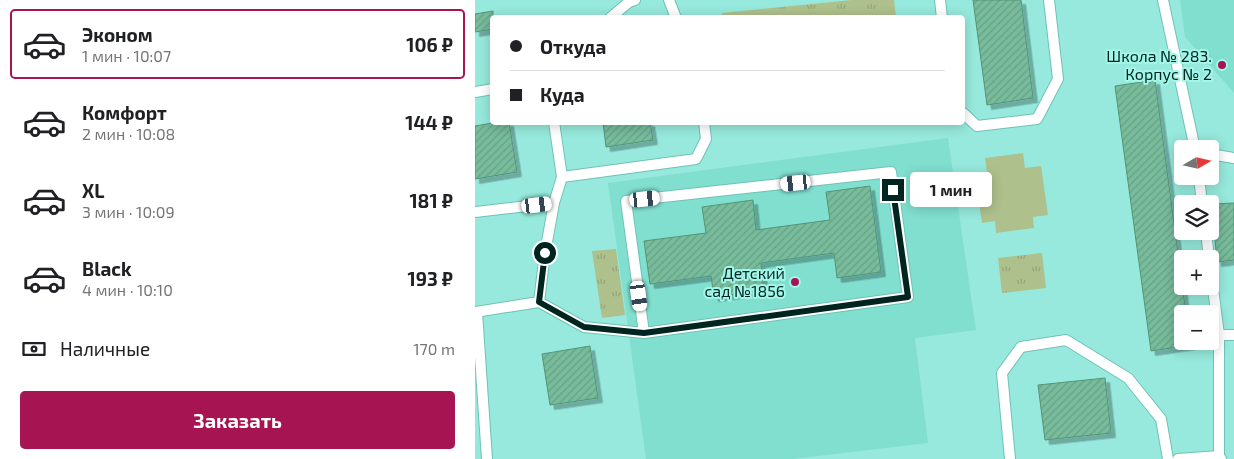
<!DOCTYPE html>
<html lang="ru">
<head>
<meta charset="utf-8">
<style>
  body { margin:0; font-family:"Exo 2",sans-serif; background:#f6f6f6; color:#202124; height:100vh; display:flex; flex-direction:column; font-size:19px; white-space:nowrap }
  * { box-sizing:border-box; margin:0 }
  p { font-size:16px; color:#757577 }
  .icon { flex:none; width:28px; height:28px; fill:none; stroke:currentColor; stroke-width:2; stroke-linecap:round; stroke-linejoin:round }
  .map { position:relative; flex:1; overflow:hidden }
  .drawer { display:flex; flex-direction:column; background:#fff; width:475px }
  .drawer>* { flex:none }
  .hud { position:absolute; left:15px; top:15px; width:475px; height:110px; border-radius:5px; box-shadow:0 2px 12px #0003; display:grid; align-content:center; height:110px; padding:0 20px; background:#fff }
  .needle { width:32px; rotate:81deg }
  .tools { position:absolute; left:699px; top:140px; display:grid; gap:10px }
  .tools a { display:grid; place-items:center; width:45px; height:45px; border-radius:5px; background:#fff; box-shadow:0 2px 12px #0003; font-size:25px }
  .end { position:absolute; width:22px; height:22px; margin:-11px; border:6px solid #002521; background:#fff; box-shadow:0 0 0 2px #fff }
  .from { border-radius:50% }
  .bubble { position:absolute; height:35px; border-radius:5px; background:#fff; box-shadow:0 2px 12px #0003; font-size:16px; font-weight:700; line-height:35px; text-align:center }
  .car { position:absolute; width:15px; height:30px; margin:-15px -8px; border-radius:6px; box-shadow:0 0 4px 1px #0007; background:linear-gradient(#fff 24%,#345 0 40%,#fff 0 76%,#345 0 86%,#fff 0) }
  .hud b { display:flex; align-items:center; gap:18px; height:48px; font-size:19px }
  .hud b+b { border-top:1px solid #e0e0e0 }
  .hud i { width:12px; height:12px; background:#202124 }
  ul { padding:9px 0 0; list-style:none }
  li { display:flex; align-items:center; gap:15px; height:70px; margin:0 10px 8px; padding:0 10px; border:2px solid transparent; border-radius:5px }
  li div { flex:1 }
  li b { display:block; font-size:19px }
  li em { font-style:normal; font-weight:700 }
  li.on { border-color:#a61452 }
  li>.icon { width:45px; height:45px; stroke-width:1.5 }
  .pay { display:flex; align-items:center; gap:12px; height:55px; padding:0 20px; font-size:19px }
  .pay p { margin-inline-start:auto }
  .button { display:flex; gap:10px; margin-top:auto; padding:10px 20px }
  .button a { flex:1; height:58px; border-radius:5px; background:#a61452; color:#fff; font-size:20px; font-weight:700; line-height:58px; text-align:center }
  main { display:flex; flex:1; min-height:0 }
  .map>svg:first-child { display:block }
  .built { fill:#81dfd0 }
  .grass { fill:#aec08b }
  .park { fill:url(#park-tufts) }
  .building { fill:url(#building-hatch); stroke:#529577; filter:url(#shadow) }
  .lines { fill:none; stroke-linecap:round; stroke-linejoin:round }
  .lane-casing { stroke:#6fc2b5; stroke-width:12 }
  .lane { stroke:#fff; stroke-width:10 }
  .route { stroke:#002521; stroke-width:6 }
  .poi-dot { fill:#a61452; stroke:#a3f7e9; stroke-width:2 }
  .labels { text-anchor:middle; stroke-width:4; stroke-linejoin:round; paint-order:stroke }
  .poi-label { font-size:16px; fill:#002521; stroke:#a3f7e9; text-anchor:end }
</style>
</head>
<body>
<main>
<section class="drawer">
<ul>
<li class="on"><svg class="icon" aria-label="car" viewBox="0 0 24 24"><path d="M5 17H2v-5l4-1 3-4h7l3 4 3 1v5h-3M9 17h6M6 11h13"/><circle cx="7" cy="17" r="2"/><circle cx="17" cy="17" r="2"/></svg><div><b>Эконом</b><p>1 мин · 10:07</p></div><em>106 ₽</em></li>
<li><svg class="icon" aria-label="car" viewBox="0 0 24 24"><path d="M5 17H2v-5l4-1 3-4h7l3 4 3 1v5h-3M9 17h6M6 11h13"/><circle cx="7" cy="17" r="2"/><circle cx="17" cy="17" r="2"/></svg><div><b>Комфорт</b><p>2 мин · 10:08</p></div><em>144 ₽</em></li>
<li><svg class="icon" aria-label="car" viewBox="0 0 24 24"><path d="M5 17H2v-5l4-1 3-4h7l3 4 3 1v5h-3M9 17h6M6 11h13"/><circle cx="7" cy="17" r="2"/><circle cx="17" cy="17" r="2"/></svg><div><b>XL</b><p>3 мин · 10:09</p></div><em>181 ₽</em></li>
<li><svg class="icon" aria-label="car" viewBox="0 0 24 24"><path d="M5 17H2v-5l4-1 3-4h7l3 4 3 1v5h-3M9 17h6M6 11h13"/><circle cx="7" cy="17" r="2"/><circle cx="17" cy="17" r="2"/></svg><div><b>Black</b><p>4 мин · 10:10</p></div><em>193 ₽</em></li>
</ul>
<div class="pay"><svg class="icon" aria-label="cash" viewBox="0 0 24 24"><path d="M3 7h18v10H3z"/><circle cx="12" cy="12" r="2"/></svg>Наличные<p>170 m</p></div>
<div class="button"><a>Заказать</a></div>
</section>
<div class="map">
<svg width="759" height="459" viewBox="0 0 759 459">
  <defs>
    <pattern id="park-tufts" width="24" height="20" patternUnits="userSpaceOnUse" patternTransform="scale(1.25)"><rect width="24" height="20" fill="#aec08b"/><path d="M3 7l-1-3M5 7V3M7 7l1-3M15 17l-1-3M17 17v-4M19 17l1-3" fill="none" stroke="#94a578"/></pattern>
    <pattern id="building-hatch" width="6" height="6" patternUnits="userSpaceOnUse" patternTransform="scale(1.25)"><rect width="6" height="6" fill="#78bc9c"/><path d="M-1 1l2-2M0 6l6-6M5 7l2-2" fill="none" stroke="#66a186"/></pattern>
    <filter id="shadow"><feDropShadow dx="4.5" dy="4.5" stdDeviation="0" flood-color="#0004"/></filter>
  </defs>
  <rect width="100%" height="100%" fill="#96e9dc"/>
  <!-- built -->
  <path class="built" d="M705,0H759V93L710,37Z
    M473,138L501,330L440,338L453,443L318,459H171L133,183Z"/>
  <!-- grass -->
  <path class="grass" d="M548,153L550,168L566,166L573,215L558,217L559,228L521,233L520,221L507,223L500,173L512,172L510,158Z"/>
  <!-- park -->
  <path class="park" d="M377,0H419L421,17L247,18V13Z
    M141,249L150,315L127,318L117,251Z
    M567,253L571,288L527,293L523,258Z"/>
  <!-- building -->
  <path class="building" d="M498,0H546L558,98L512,105Z
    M18,11V29L0,32V14Z
    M680,80L711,314H708V341H715L716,345L676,351L640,86Z
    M23,122H34L42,172L0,179V126Z
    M128,122H175L178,140L131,147Z
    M395,186L406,272L362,278L359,253L286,263L289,290L239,297L236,276L175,284L169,241L231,233L227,207L278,200L281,230L355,220L351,192Z
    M759,203V260L742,262L737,204Z
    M115,346L123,398L75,405L67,354Z
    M630,378L636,433L570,440L563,385Z"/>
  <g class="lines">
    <defs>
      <path id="lane" d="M194,0L201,18
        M465,0L467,18
        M688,0L720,149
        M135,18L154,2L160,0
        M0,92L18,89
        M488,113L502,126L562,119L583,79L574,0
        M735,154L759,158
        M416,172L433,297L169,333L151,201Z
        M724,176L727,204
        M87,177L221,159L231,139L229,122
        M0,212L79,203
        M731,231L734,259
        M735,265L744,335V456L746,459
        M64,302L109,327L169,333
        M0,312L64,302L70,253L79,203L87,177L79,122
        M2,312L12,459
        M744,335H759
        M535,459L527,373L546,347L591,340L653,378L686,419L693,459
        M703,459L744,456"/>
    </defs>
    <!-- lane casing -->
    <use href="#lane" class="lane-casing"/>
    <!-- lane -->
    <use href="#lane" class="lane"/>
  </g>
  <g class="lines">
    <!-- route -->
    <path class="route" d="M70,253L64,302L109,327L169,333L433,297L418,190"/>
  </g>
  <!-- markers -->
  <g class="poi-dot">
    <circle cx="747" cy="65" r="5"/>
    <circle cx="320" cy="282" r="5"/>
  </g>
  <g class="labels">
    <!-- poi labels -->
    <g class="poi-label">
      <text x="737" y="62">Школа № 283.<tspan x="737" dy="18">Корпус № 2</tspan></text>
      <text x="310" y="279">Детский<tspan x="310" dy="18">сад №1856</tspan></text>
    </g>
  </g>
</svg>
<div class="tools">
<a><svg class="needle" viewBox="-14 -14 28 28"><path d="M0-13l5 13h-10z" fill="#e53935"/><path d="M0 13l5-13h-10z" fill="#757577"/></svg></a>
<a><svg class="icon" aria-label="layers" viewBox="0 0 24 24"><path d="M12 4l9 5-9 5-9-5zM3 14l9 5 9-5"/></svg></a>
<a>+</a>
<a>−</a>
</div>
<i class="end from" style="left:70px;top:253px"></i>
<i class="end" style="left:418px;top:190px"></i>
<div class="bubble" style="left:435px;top:172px;width:82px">1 мин</div>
<i class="car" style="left:321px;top:183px;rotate:264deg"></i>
<i class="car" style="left:170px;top:199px;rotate:84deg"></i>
<i class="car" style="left:62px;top:205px;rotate:83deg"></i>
<i class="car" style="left:164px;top:296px;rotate:172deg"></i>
<div class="hud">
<b><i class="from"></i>Откуда</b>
<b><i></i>Куда</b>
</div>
</div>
</main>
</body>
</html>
